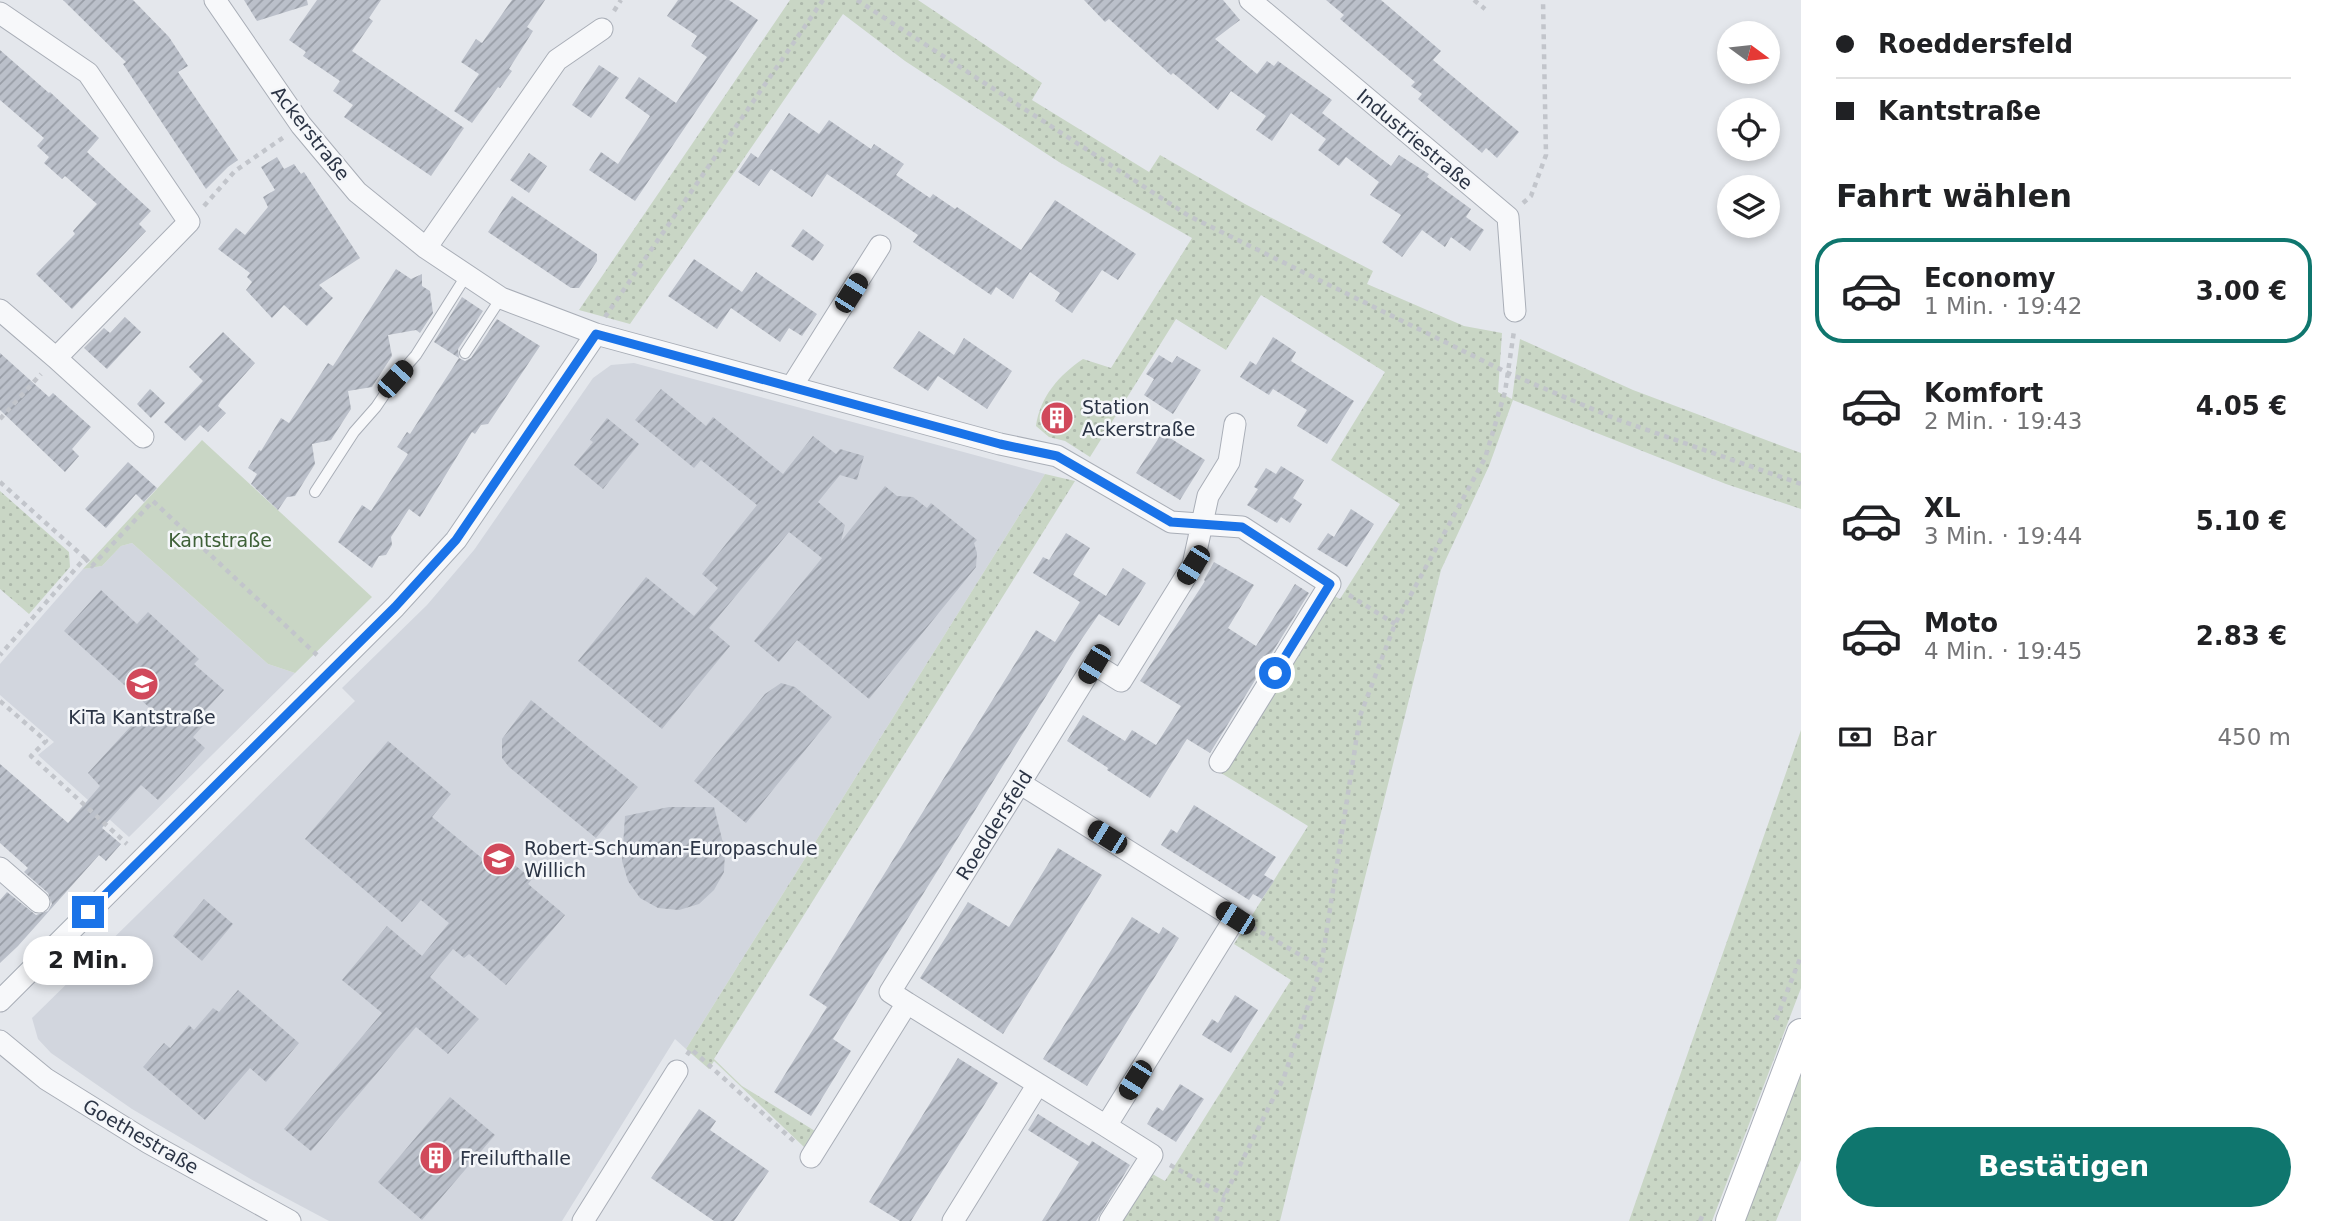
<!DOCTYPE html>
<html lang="de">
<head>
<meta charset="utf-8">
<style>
  body { margin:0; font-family:"DejaVu Sans",sans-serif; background:#f2f2f2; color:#202124; height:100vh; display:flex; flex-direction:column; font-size:26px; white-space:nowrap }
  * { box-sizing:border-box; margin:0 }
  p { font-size:23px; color:#757577 }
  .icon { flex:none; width:38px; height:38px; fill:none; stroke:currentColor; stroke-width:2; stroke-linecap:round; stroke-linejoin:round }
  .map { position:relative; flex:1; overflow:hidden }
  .side { display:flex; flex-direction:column; background:#fff; width:525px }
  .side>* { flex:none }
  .banner { display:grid; align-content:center; height:154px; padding:0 35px; background:#fff }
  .needle { width:46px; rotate:105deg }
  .fabs { position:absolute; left:1717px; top:21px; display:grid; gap:14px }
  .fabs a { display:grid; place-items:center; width:63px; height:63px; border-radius:50%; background:#fff; box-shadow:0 4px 10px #0003; font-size:35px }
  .end { position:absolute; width:32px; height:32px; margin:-16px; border:9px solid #1a73e8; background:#fff; box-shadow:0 0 0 4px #fff }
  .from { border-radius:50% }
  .bubble { position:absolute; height:49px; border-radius:24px; background:#fff; box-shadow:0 4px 10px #0003; font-size:23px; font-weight:700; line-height:49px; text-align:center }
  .car { position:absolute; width:21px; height:42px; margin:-21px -10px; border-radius:9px; box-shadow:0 0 5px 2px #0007; background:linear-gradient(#222 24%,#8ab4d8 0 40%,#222 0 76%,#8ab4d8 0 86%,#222 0) }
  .banner b { display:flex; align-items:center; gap:24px; height:66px; font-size:26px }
  .banner b+b { border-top:2px solid #e0e0e0 }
  .banner i { width:18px; height:18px; background:#202124 }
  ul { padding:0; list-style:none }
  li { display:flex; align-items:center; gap:21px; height:105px; margin:0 14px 10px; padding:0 21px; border:4px solid transparent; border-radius:28px }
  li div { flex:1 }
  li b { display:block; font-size:26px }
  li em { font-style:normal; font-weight:700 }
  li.current { border-color:#0f766e }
  li>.icon { width:63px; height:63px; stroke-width:1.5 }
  h2 { padding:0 35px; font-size:32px; line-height:84px }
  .pay { display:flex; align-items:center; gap:18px; height:77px; padding:0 35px; font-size:26px }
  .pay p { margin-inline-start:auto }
  .button { display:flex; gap:14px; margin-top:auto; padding:14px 35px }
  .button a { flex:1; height:80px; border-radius:42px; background:#0f766e; color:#fff; font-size:28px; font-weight:700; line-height:80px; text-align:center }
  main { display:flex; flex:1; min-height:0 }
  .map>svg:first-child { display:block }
  .built { fill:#d2d6de }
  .grass { fill:url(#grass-dots) }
  .park { fill:#c9d6c5 }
  .building { fill:url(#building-hatch) }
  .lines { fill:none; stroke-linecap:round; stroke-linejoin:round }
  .service-casing { stroke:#a9aeb7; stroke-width:12 }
  .minor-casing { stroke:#a9aeb7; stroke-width:23 }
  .secondary-casing { stroke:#a9aeb7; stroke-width:30 }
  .path { stroke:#c2c5cb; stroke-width:4.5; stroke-dasharray:5 5; stroke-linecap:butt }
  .service { stroke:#f7f8fa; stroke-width:10 }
  .minor { stroke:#f7f8fa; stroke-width:21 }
  .secondary { stroke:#fff; stroke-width:28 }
  .route { stroke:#1a73e8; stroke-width:9 }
  .labels { text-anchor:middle; stroke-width:5; stroke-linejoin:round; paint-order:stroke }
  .street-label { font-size:19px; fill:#2b3445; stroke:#f4f6f9 }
  .poi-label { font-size:19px; fill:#2b3445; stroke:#f4f6f9; text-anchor:start }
  .park-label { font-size:19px; fill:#3f6138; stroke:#f4f6f9 }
</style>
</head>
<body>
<main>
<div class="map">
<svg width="1801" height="1221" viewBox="0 0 1801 1221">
  <defs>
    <pattern id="grass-dots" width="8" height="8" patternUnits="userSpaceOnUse" patternTransform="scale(1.75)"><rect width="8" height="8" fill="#c9d6c5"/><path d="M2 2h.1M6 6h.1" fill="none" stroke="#adb8ab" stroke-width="1.8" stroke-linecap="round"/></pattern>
    <pattern id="building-hatch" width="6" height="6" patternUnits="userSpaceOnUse" patternTransform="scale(1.75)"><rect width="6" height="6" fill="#bbc0ca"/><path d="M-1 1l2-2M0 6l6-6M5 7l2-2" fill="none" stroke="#989da6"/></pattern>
  </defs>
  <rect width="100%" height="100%" fill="#e4e7ec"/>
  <!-- built -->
  <path class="built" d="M634,363L1045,474L686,1049L675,1039L562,1221H329L254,1181L132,1109L51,1053L38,1039L32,1018L355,701L342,688L427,605L474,550L593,378L611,365Z
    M132,543L268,664L295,673L129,837L38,755L54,742L0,695V664L83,569L102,566L121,546Z"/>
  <!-- grass -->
  <path class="grass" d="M790,0H918L1042,83L1032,100L1149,172L1160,155L1245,204L1373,271L1367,284L1464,326L1502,333L1498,392L1512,399L1520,339L1633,390L1801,453V509L1726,484L1513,400L1489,466L1441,570L1280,1221H1116L1147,1171L1165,1181L1291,980L1234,944L1308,826L1221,773L1332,595L1340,599L1400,504L1331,460L1385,372L1261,295L1226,350L1176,319L1090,457L1065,441L1049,437L1036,426C1040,397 1059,375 1083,359L1111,368L1192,238L1059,162L905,61L843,14L630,324L579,310Z
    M1045,474L1075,481L714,1059L742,1086L815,1131L804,1147L714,1061L709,1069L686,1049Z
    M0,491L69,552L70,567L29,614L0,589Z
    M1801,730V988L1712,1221H1629Z
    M1801,1069V1160L1776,1221H1743Z"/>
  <!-- park -->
  <path class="park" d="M202,440L372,597L295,673L268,664L132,543L121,546L102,566L83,569Z"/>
  <!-- building -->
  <path class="building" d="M63,0H133L169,37L188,66L178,72L238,160L228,167L206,189L123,64L126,62Z
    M244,0H307L308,5L257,21Z
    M317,0H381L369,18L373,21L352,51L464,128L431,176L344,117L353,105L333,91L340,81L303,56L306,52L289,40Z
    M512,0H545L527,27L533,31L509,69L512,71L500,88L498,87L472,123L454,111L479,74L461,62L476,39L482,43Z
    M678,0H729L758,20L635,201L589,170L601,152L618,164L650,116L625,98L639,77L676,103L707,57L691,46L697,36L667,16Z
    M1084,0H1223L1240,20L1215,39L1257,74L1267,61L1274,66L1278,61L1332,100L1322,113L1391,166L1399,155L1429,174L1427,177L1471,209L1466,217L1484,230L1470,251L1451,237L1445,247L1422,230L1402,257L1382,242L1401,215L1370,195L1379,182L1346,157L1339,166L1318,150L1326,139L1291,113L1272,141L1256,130L1266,116L1231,91L1218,110L1173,73L1171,75L1109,19L1105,22Z
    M1326,0H1381L1441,51L1433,60L1519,132L1497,158L1486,148L1482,153L1418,99L1422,94L1411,86L1415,82L1340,19L1344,15Z
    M0,50L49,93L50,92L99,138L87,152L151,211L139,224L146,231L72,309L36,274L75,234L73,231L97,204L65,176L62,179L44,163L49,157L37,146L44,138L0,100Z
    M599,65L619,78L591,118L572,105Z
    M789,113L819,134L829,120L871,149L874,144L904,164L896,175L930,198L933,194L955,209L957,207L1021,250L1055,200L1136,254L1118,280L1102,270L1072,313L1055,301L1060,293L1030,272L1013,299L996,287L991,295L913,242L918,235L827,174L812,197L771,169L759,186L738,172L751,153L758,158Z
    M529,153L547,166L529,193L510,180Z
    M277,157L284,169L294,164L301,174L304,172L360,258L319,285L333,298L307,326L284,305L272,318L246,290L252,282L247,277L250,273L218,249L236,228L245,235L268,207L263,197L275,190L261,167Z
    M512,196L597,254V261L579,288H571L488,232Z
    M803,229L824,245L813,261L791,246Z
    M694,259L742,292L756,272L817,314L802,336L789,328L780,342L731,308L717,329L668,296Z
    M396,269L411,279L422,274V286L430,291L433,313L420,333L416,330L388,335L392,356L372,387L348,391L351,409L331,440L312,444L315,464L295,496L287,497L278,510L251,484L257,474L248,468L259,450L261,451L281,418L289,423L328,363L333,366Z
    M462,297L483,311L458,349L459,358L434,342Z
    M125,317L141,332L107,369L84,348L104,328L110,333Z
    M497,319L540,346L488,424L481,425L475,434L472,432L420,517L409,509L391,537L392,545L386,555L379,556L372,568L338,542L362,505L371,511L408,454L397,447L407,432L410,434L459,358L465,361L471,358Z
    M919,331L954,355L964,338L1012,371L987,409L938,376L928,391L893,368Z
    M223,332L255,363L221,401L218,406L226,413L208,432L200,425L185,441L164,422L203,381L189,367Z
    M1273,337L1296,352L1291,361L1354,401L1327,444L1297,426L1307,410L1273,389L1269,395L1240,377L1250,361L1256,365Z
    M0,353L49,397L53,393L91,427L72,449L79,456L65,472L0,410Z
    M1159,355L1172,363L1177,356L1201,370L1173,414L1144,395L1154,379L1146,374Z
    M150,389L165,403L151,418L137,404Z
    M661,389L706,426L713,417L783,474L813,436L836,454L840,449L864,456L857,480L840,475L818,502L845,525L841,541L885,486L897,496L913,497L927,508L931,503L977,540L974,543L977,553L976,567L869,699L797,640L779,662L754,641L822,558L789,532L709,628L730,646L662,729L578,661L646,577L694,616L718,588L702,574L757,505L701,460L694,468L635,420Z
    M607,418L639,444L603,489L574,465L593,442L590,440Z
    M1162,433L1205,460L1180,500L1136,473Z
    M128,462L157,488L144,502L136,494L106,528L85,509Z
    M1281,466L1304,480L1293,498L1302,504L1290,523L1281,517L1277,523L1247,505L1258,489L1254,487L1266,468L1276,474Z
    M1351,509L1374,524L1347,567L1317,549L1328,533L1334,537Z
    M1066,533L1090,548L1073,575L1106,596L1123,568L1146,583L1119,626L1099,614L1079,643L833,1039L851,1051L811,1116L774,1092L827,1007L809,995L1036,630L1055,642L1080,602L1033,573L1043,557L1049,560Z
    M1214,562L1254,585L1228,628L1256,646L1295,584L1309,593L1210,753L1187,739L1150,798L1107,770L1108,768L1067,741L1083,715L1125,741L1132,730L1156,745L1181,706L1140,681L1205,581L1204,580Z
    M101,590L137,624L148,612L199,659L194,664L224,690L202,714L209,719L193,737L205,748L158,800L141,785L102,828L121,844L106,861L99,855L18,946L0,963V900L7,892L36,915L48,911L52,904L48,893L24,872L28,868L0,843V764L68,823L100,786L88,773L141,715L151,709L64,631Z
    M781,683L795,687L832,717L746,823L694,781L765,694Z
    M531,700L638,787L596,838L509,767L502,758V739Z
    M388,741L451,794L432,817L495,869L505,857L532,879L528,884L565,915L506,985L469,954L464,958L453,949L430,977L479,1019L448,1054L416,1027L311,1151L284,1129L382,1013L342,980L387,926L422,956L449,923L421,900L402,922L305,839Z
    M1194,805L1276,857L1264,875L1274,881L1262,899L1253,894L1249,900L1161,845L1171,829L1177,833Z
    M669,807H714L725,851L724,872L714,890L699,904L679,910L658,908L640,898L628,881L622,861L625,816Z
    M1058,848L1102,875L1003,1034L920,978L968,902L1009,927Z
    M204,899L233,924L202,961L173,936Z
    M1132,917L1159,934L1163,927L1179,938L1087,1086L1043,1059Z
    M238,990L299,1043L266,1082L250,1068L205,1120L143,1067L164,1043L170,1048L189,1025L194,1030L213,1008L219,1012Z
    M1235,995L1258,1010L1231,1053L1202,1035L1212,1019L1218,1023Z
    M958,1058L998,1083L911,1221H900L869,1202Z
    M1180,1084L1204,1099L1176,1142L1147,1124L1157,1107L1163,1111Z
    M450,1097L495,1135L422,1220L378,1182Z
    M699,1109L716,1121L710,1130L769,1171L734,1221H714L651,1178Z
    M1038,1114L1089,1146L1092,1141L1130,1165L1096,1221H1042L1079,1162L1028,1130Z"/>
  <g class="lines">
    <defs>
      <path id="service" d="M465,353L501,298
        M315,492L354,432L376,407L395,379L416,355L466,276"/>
      <path id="minor" d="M215,0L301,125L357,192L426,248L501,298L596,334L1000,444L1057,456L1171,522L1242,527L1330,584L1220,762
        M1250,0L1508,217L1515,311
        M0,13L88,73L189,222L56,358L0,310
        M426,248L557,60L602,29
        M56,358L143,437
        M792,386L880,246
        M0,868L39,902
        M0,1001L395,607L456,540L596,334
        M907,1003L1106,1126L1235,918L1021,784
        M0,1041L46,1079L149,1143L290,1221
        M1106,1126L1152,1155L1110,1221
        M811,1157L907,1003L890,992L1094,664L1121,681L1193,565L1208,496L1229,462L1235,424
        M583,1221L677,1071
        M953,1221L1038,1084"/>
      <path id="secondary" d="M1730,1221L1801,1033"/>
    </defs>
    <!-- service casing -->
    <use href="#service" class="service-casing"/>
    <!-- minor casing -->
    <use href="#minor" class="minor-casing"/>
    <!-- secondary casing -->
    <use href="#secondary" class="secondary-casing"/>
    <!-- path -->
    <path class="path" d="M857,0L1189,216L1508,373L1616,419L1801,484
      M1474,0L1485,9
      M614,11L621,0
      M1523,203L1531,196L1546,155L1543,0
      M204,206L235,171L284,137
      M605,317L823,0
      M0,419L41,374
      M0,482L85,558L0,655
      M85,558L92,566L153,501L317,655
      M1349,595L1395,624
      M0,701L46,741L31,756L127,844
      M1252,927L1321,967
      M1776,1020L1801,956
      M687,1055L691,1049L796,1143
      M1170,1165L1225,1195
      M1216,1221L1225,1195L1284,1077L1321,967L1360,716L1395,624L1485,458L1505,392L1514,331
      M1700,1221L1704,1212"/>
    <!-- service -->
    <use href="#service" class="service"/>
    <!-- minor -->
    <use href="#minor" class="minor"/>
    <!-- secondary -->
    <use href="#secondary" class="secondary"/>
  </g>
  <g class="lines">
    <!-- route -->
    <path class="route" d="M88,912L395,607L456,540L596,334L1000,444L1057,456L1171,522L1242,527L1330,584L1275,673"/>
  </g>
  <!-- icons -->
  <defs>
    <symbol id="building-disc" viewBox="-11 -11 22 22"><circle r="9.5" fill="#d1495b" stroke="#f4f6f9"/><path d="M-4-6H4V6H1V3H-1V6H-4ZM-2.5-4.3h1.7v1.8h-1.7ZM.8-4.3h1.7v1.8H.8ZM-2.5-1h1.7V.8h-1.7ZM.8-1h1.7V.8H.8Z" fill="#fff"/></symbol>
    <symbol id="school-disc" viewBox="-11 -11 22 22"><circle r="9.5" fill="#d1495b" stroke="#f4f6f9"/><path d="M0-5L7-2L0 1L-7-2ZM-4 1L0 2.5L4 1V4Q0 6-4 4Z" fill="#fff"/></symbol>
  </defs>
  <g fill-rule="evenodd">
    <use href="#building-disc" x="1038" y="399" width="38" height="38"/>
    <use href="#school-disc" x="123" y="665" width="38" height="38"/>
    <use href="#school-disc" x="480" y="840" width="38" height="38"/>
    <use href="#building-disc" x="417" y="1139" width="38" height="38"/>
  </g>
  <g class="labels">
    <!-- street labels -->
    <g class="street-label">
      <text transform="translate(311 133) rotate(52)" y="7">Ackerstraße</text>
      <text transform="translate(1415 139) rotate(40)" y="7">Industriestraße</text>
      <text transform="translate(994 825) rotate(-58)" y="7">Roeddersfeld</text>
      <text transform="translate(141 1136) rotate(30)" y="7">Goethestraße</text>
    </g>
    <!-- poi labels -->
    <g class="poi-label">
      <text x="1082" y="414">Station<tspan x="1082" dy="22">Ackerstraße</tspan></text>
      <text x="142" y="724" text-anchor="middle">KiTa Kantstraße</text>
      <text x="524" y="855">Robert-Schuman-Europaschule<tspan x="524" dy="22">Willich</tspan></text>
      <text x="460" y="1165">Freilufthalle</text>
    </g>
    <!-- park labels -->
    <g class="park-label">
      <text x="220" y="547">Kantstraße</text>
    </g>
  </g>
</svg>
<div class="fabs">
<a><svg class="needle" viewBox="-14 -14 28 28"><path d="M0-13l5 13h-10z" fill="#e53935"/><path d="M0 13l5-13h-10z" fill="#757577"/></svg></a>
<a><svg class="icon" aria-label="locate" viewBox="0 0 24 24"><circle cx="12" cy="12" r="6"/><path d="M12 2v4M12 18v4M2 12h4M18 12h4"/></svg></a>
<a><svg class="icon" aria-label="layers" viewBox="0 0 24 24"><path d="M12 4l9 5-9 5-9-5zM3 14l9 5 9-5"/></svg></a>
</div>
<i class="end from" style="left:1275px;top:673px"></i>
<i class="end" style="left:88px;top:912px"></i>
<div class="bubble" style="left:23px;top:936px;width:130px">2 Min.</div>
<i class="car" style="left:851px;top:293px;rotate:32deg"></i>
<i class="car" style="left:395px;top:379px;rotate:42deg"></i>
<i class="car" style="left:1193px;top:565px;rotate:212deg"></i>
<i class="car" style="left:1094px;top:664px;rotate:211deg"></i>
<i class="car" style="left:1107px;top:837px;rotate:302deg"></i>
<i class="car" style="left:1235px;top:918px;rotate:302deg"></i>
<i class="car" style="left:1135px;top:1080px;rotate:212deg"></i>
</div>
<section class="side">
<div class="banner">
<b><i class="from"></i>Roeddersfeld</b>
<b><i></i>Kantstraße</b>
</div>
<h2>Fahrt wählen</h2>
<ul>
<li class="current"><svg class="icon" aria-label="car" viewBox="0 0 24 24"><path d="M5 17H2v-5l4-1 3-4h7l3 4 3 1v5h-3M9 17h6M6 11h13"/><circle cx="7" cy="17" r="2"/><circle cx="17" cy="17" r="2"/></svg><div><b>Economy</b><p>1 Min. · 19:42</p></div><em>3.00 €</em></li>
<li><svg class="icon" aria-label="car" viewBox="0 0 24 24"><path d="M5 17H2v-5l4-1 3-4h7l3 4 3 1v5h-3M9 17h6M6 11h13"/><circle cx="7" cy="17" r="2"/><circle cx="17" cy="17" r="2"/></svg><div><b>Komfort</b><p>2 Min. · 19:43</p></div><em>4.05 €</em></li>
<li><svg class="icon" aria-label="car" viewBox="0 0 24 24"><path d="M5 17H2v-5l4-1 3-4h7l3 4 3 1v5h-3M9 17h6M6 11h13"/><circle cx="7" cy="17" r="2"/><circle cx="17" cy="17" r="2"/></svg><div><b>XL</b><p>3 Min. · 19:44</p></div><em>5.10 €</em></li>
<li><svg class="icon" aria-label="car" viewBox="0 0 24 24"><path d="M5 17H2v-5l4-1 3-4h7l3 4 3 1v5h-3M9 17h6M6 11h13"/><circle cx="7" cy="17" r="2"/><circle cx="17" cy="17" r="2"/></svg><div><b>Moto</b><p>4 Min. · 19:45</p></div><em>2.83 €</em></li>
</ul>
<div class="pay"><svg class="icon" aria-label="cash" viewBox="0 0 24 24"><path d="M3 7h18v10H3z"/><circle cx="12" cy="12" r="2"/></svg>Bar<p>450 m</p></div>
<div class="button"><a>Bestätigen</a></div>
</section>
</main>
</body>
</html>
